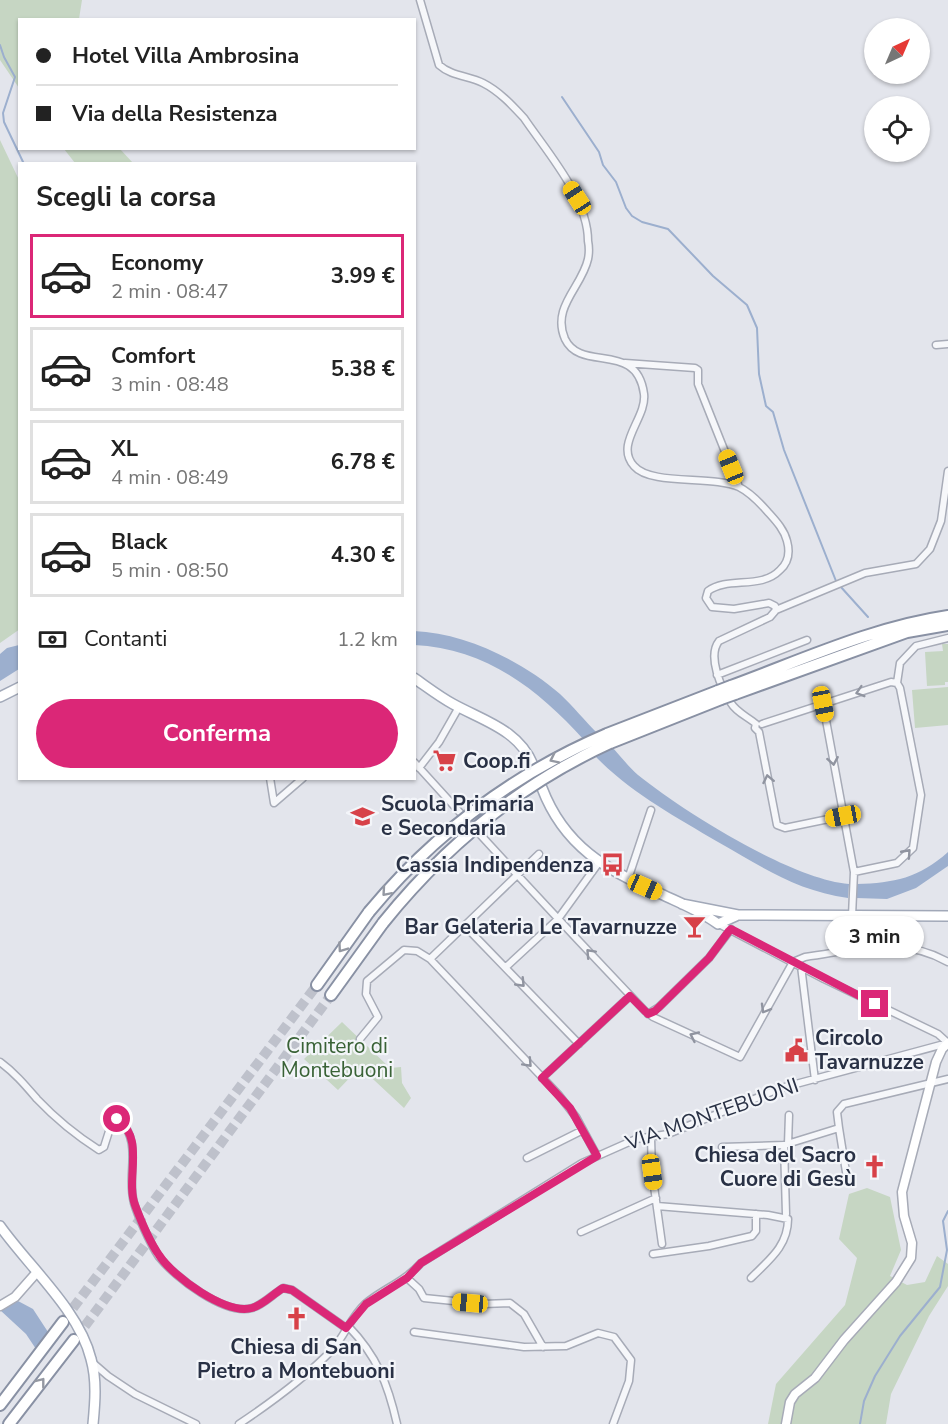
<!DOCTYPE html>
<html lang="it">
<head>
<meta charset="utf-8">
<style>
  body { margin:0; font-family:"Nunito Sans",sans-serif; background:#f6f6f6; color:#222; height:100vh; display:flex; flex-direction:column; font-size:22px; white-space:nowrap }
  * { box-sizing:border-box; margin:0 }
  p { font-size:20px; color:#767676 }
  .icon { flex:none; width:33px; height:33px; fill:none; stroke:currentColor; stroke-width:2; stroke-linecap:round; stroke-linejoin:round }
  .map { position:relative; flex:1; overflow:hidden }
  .side { position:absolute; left:18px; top:162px; width:398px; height:618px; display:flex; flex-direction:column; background:#fff; border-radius:0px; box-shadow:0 2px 4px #0004 }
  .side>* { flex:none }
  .banner { position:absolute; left:18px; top:18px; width:398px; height:132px; border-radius:0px; box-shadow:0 2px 4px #0004; display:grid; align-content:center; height:132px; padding:0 18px; background:#fff }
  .needle { width:39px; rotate:44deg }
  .controls { position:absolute; left:864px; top:18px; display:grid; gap:12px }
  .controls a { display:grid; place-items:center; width:66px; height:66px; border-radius:50%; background:#fff; box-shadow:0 2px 4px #0004; font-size:30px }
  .end { position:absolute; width:27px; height:27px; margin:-14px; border:8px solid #db2777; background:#fff; box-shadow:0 0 0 3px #fff }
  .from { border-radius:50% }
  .bubble { position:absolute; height:42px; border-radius:21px; background:#fff; box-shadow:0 2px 4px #0004; font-size:20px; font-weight:700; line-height:42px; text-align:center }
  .car { position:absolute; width:18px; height:36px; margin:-18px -9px; border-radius:8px; box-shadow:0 0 4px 2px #0007; background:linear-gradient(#f5c518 24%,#345 0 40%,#f5c518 0 76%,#345 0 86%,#f5c518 0) }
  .banner b { display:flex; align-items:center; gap:21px; height:57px; font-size:22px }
  .banner b+b { border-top:2px solid #e0e0e0 }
  .banner i { width:15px; height:15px; background:#222 }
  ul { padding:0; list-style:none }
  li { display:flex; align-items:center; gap:18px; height:84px; margin:0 12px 9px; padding:0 6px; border:3px solid #e0e0e0; border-radius:0px }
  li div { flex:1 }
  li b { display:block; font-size:22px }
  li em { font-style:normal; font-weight:700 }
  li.active { border-color:#db2777 }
  li>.icon { width:54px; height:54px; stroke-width:1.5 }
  h2 { padding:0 18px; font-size:27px; line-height:72px }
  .pay { display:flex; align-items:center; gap:15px; height:66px; padding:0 18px; font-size:22px }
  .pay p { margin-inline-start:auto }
  .button { display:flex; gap:12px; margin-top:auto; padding:12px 18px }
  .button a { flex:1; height:69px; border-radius:36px; background:#db2777; color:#fff; font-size:24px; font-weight:700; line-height:69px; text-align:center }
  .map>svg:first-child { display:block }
  .green { fill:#c6d6c3 }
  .water { fill:#9cafce }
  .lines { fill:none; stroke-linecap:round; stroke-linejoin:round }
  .stream { stroke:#9cafce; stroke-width:2 }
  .highway-tunnel { stroke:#bec1cb; stroke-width:10; stroke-dasharray:10 5; stroke-linecap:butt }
  .street-casing { stroke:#a7abb7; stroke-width:9 }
  .secondary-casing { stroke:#a7abb7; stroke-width:11 }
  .primary-casing { stroke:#a1a8b8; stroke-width:12 }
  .highway-casing { stroke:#8991a4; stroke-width:14 }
  .street { stroke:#f6f7fa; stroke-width:6 }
  .secondary { stroke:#fff; stroke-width:8 }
  .primary { stroke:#fff; stroke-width:9 }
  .highway { stroke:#fff; stroke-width:10 }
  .highway-bridge-casing { stroke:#8991a4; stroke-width:14; stroke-linecap:butt }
  .highway-bridge { stroke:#fff; stroke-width:10 }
  .oneway { stroke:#9094a0 }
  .oneway2 { stroke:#9498a2 }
  .route { stroke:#db2777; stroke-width:8 }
  .labels { text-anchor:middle; stroke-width:4.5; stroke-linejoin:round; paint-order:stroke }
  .poi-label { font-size:21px; font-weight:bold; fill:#293145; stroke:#f3f5f9; text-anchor:start }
  .park-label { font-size:21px; fill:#396236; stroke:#f3f5f9 }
  .street-label { font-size:21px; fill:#293145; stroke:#f3f5f9 }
</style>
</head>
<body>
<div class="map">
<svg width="948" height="1424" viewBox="0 0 948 1424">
  <rect width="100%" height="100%" fill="#e3e5ec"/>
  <!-- green -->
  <path class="green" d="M0,0H82L79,19L20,20L19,88L0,60Z
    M0,140L20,182V629L0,643Z
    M64,149H120L133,163H75Z
    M942,644H948V682H945V685L927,686L925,652L943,651Z
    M948,687V725L915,728L912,690Z
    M342,1022L390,1068L401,1067L402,1083L411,1098L404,1108L360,1067L338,1090L304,1059Z
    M867,1188L890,1197L901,1250L890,1276L907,1285L925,1282L937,1256L948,1264V1286L929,1316L891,1394L886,1424H768L776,1384L845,1305L857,1258L839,1239L849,1194Z"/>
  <!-- water -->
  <path class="water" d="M414,631C465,633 522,661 560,694C573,706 585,721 598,734L584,740C538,689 485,648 414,645Z
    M19,645V669L0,681V654L7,648Z
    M613,748C621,757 629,767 638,775C684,812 791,879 849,884L848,898C797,891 762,867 718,842C674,816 631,793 595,756Z
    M948,852V866L916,888L887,899L856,898L857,884C894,883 919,878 948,852Z
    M18,1301L33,1309L48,1332L36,1349L26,1334L0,1310Z"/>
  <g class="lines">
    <!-- stream -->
    <path class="stream" d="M0,45L4,57L15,77L3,113L4,122L24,164
      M562,97L599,152L603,165L616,182L626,208L632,216L642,222L668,229L713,276L747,305L757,328L759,374L766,406L773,412L784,450L836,581
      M840,586L868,617
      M860,1424L864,1401L875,1376L900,1336L940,1287L947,1250L943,1221L948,1211"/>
    <!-- highway-tunnel -->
    <path class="highway-tunnel" d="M64,1320L317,985
      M76,1338L331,995"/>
    <defs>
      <path id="street" d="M420,0L439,65C451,76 469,76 483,83C499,91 512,105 524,118C547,152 588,198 588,241C589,246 589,254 588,259C582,287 551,307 565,339C581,373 637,340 644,394C647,418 614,444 634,466C651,486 713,475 739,487C749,492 760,503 767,511C775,520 784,529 787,541C790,552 789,562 780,570C761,590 728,576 708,591L706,598L712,607L734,609L769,603L775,606L776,610L770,617L719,641C707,656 721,688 731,703C736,712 748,717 756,724
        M936,345L948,344
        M625,363L695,368L698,370V384L739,487
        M776,610L865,573L916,564L930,549L941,521L948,471
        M717,675L807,640
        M897,683L900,663L916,646L948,638
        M823,704L854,872L852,916
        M756,724L755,728L759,732L777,825L785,828L843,816
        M762,724L891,682L897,683
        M414,762C490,846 567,929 645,1011L653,1017L740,1057L793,962
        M419,768L439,742L459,707
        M270,778L274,803L303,778
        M854,872L897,863L913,848L921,795L900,688L897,683
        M628,879L651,810
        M719,924L824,979L938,1034L948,1043
        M465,926L579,1044
        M430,959L539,854
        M793,962L805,957C857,950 899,935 948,962
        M801,966L815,1080
        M506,967L558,919L600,861
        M648,1014L659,1007L709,958L731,929
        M360,1039L378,1017L366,994L367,981L404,950L417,951L430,959L558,1094L576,1117L597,1156
        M0,1062C15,1073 25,1085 37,1099C55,1118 77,1136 99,1150L104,1147L111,1125L115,1120H120C143,1144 126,1174 134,1203C138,1217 151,1245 159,1257C175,1277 225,1316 252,1308C263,1305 273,1294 283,1288L292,1290L346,1328
        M542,1078L630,996
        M839,1128L846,1172
        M651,1138L652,1172L662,1244
        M788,1144L789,1115
        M784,1145L786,1214
        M722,1147L784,1145L839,1128L837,1112L844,1104L948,1079
        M527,1158L583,1130
        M657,1206L768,1215L788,1219C788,1246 769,1260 751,1278
        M581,1232L656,1198
        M653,1254L709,1246L752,1236L756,1231V1214
        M407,1278L419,1289L424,1298L483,1304L510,1303L524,1314L543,1347
        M348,1326C377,1356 388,1384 397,1424
        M414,1332L524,1347L566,1346L598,1333L614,1337L631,1360L629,1381L613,1424
        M93,1363L108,1376L135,1394L196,1424
        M239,1424C272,1402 305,1378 333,1349C345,1335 351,1317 365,1304C384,1288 403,1283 421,1263L582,1163L636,1139L668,1134L781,1088L948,1043"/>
      <path id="secondary" d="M0,1306L15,1297L37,1272
        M786,1424L790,1402L795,1394L815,1378L844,1340L896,1282L911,1258L912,1243L904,1216L902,1192L936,1062L942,1049L948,1043"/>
      <path id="primary" d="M414,678C427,687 440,697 453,704C484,721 519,730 533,765
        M0,697L20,687
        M542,788C564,846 606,870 661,894C680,903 701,911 718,924L736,916
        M682,904L738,915L948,916
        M0,1226C29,1267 79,1310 91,1359C97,1380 95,1403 93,1424"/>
      <path id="highway" d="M731,686C802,660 873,627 948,616
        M735,694L907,632L948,625
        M607,734L718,691
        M610,743L721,699
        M317,985L369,912
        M331,995L383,923
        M0,1405L63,1322
        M9,1424L74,1340"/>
    </defs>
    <!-- street casing -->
    <use href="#street" class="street-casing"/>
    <!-- secondary casing -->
    <use href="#secondary" class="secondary-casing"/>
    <!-- primary casing -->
    <use href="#primary" class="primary-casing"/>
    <!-- highway casing -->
    <use href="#highway" class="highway-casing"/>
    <!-- street -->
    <use href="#street" class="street"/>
    <!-- secondary -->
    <use href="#secondary" class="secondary"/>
    <!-- primary -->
    <use href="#primary" class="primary"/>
    <!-- highway -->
    <use href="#highway" class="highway"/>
    <defs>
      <path id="highway-bridge" d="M718,691L731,686
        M721,699L735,694
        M369,912C434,834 513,774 607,734
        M383,923C445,846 520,784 610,743"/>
    </defs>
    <!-- highway-bridge casing -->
    <use href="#highway-bridge" class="highway-bridge-casing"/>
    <!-- highway-bridge -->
    <use href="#highway-bridge" class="highway-bridge"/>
  </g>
  <!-- one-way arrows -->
  <defs><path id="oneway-chevron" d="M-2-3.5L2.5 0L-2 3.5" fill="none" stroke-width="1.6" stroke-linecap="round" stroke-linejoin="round" transform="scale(1.5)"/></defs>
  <g class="oneway">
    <use href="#oneway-chevron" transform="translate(860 692) rotate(163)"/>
    <use href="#oneway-chevron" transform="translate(833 761) rotate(80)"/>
    <use href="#oneway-chevron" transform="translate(768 779) rotate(-102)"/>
    <use href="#oneway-chevron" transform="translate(907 853) rotate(-48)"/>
    <use href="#oneway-chevron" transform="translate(590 953) rotate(-133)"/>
    <use href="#oneway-chevron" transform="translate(521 983) rotate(46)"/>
    <use href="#oneway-chevron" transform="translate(765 1009) rotate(120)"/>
    <use href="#oneway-chevron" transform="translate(694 1036) rotate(-155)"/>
    <use href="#oneway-chevron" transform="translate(528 1063) rotate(47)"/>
  </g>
  <g class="oneway2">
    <use href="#oneway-chevron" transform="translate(554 759) rotate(154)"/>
    <use href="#oneway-chevron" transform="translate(386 892) rotate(131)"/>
    <use href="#oneway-chevron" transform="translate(342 948) rotate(125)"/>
    <use href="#oneway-chevron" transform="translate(41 1382) rotate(-52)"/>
  </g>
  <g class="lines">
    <!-- route -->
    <path class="route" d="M117,1119C146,1139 125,1178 135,1205C141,1221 149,1241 159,1255C173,1277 226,1315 252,1308C263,1305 273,1294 283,1288L292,1290L346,1328L366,1304L407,1278L421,1263L597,1156L570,1108L542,1078L630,996L648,1014L655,1011L709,958L729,931L731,929L875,1004"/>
  </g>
  <!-- icons -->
  <defs>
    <symbol id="supermarket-bare" viewBox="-9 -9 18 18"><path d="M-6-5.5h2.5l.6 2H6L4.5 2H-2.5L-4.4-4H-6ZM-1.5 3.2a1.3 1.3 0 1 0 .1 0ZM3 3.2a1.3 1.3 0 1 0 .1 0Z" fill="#d74148" stroke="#f3f5f9" stroke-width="2.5" paint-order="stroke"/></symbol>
    <symbol id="school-bare" viewBox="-9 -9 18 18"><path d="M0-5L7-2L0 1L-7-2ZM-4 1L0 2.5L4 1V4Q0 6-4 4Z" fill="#d74148" stroke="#f3f5f9" stroke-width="2.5" paint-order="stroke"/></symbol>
    <symbol id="bus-bare" viewBox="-9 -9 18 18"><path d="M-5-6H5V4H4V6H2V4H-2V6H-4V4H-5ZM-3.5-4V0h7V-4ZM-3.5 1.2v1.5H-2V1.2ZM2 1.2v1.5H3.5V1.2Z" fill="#d74148" stroke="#f3f5f9" stroke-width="2.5" paint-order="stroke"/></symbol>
    <symbol id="bar-bare" viewBox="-9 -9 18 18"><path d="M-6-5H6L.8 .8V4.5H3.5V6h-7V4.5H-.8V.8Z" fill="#d74148" stroke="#f3f5f9" stroke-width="2.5" paint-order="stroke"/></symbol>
    <symbol id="civic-bare" viewBox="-9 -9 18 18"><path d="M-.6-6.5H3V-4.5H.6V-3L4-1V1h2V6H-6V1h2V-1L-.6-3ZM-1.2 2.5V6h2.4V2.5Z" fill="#d74148" stroke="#f3f5f9" stroke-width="2.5" paint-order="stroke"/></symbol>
    <symbol id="church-bare" viewBox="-9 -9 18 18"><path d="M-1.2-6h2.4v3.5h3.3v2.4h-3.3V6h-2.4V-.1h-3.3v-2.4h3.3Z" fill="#d74148" stroke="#f3f5f9" stroke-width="2.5" paint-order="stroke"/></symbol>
  </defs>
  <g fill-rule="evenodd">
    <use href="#supermarket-bare" x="428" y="744" width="33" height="33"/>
    <use href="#school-bare" x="346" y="800" width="33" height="33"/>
    <use href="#bus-bare" x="596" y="848" width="33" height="33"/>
    <use href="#bar-bare" x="678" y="910" width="33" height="33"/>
    <use href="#civic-bare" x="780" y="1034" width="33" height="33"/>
    <use href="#church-bare" x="858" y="1150" width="33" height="33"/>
    <use href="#church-bare" x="280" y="1302" width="33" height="33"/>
  </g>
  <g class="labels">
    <!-- poi labels -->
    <g class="poi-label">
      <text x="463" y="768">Coop.fi</text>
      <text x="381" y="811">Scuola Primaria<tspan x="381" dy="24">e Secondaria</tspan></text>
      <text x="594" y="872" text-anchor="end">Cassia Indipendenza</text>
      <text x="677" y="934" text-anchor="end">Bar Gelateria Le Tavarnuzze</text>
      <text x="815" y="1045">Circolo<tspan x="815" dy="24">Tavarnuzze</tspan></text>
      <text x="856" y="1162" text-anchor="end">Chiesa del Sacro<tspan x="856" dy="24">Cuore di Gesù</tspan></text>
      <text x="296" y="1354" text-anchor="middle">Chiesa di San<tspan x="296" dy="24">Pietro a Montebuoni</tspan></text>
    </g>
    <!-- park labels -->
    <g class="park-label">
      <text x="337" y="1053">Cimitero di<tspan x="337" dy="24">Montebuoni</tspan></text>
    </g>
    <!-- street labels -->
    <g class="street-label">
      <text transform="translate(712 1114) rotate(-19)" y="7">VIA MONTEBUONI</text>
    </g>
  </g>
</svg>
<div class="controls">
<a><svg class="needle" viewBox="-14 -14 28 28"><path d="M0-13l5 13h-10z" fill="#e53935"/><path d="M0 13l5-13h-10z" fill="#767676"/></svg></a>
<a><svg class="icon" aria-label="locate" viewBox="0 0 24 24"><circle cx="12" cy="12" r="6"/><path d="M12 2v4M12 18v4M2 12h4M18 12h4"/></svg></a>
</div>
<i class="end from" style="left:117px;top:1119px"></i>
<i class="end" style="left:875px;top:1004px"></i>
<div class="bubble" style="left:825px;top:916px;width:99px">3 min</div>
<i class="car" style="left:577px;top:198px;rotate:327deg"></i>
<i class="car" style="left:731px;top:467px;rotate:338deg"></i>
<i class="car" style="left:823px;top:704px;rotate:169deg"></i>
<i class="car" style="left:843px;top:816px;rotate:259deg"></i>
<i class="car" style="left:645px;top:887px;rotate:114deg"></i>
<i class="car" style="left:652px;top:1172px;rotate:172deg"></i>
<i class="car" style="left:470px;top:1303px;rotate:275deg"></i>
<div class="banner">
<b><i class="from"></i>Hotel Villa Ambrosina</b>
<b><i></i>Via della Resistenza</b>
</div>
<section class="side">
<h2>Scegli la corsa</h2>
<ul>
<li class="active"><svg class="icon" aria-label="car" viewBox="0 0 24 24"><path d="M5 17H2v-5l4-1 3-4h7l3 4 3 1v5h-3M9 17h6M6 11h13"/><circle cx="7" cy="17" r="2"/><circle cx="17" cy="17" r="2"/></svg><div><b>Economy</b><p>2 min · 08:47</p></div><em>3.99 €</em></li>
<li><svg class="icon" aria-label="car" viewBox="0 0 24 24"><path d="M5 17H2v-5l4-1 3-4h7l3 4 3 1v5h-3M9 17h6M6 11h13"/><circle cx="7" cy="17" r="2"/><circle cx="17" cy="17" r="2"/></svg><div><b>Comfort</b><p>3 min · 08:48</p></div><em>5.38 €</em></li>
<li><svg class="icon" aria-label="car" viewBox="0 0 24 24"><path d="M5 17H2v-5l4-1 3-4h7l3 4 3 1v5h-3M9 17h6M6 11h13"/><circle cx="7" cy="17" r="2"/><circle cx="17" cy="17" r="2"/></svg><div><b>XL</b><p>4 min · 08:49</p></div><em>6.78 €</em></li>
<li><svg class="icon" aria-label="car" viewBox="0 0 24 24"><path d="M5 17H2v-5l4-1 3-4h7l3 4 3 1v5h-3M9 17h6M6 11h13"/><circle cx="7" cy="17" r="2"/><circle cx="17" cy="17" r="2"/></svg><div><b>Black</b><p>5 min · 08:50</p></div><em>4.30 €</em></li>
</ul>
<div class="pay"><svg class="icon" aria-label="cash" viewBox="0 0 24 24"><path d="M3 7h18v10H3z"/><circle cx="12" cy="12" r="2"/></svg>Contanti<p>1.2 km</p></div>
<div class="button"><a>Conferma</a></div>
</section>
</div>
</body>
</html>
